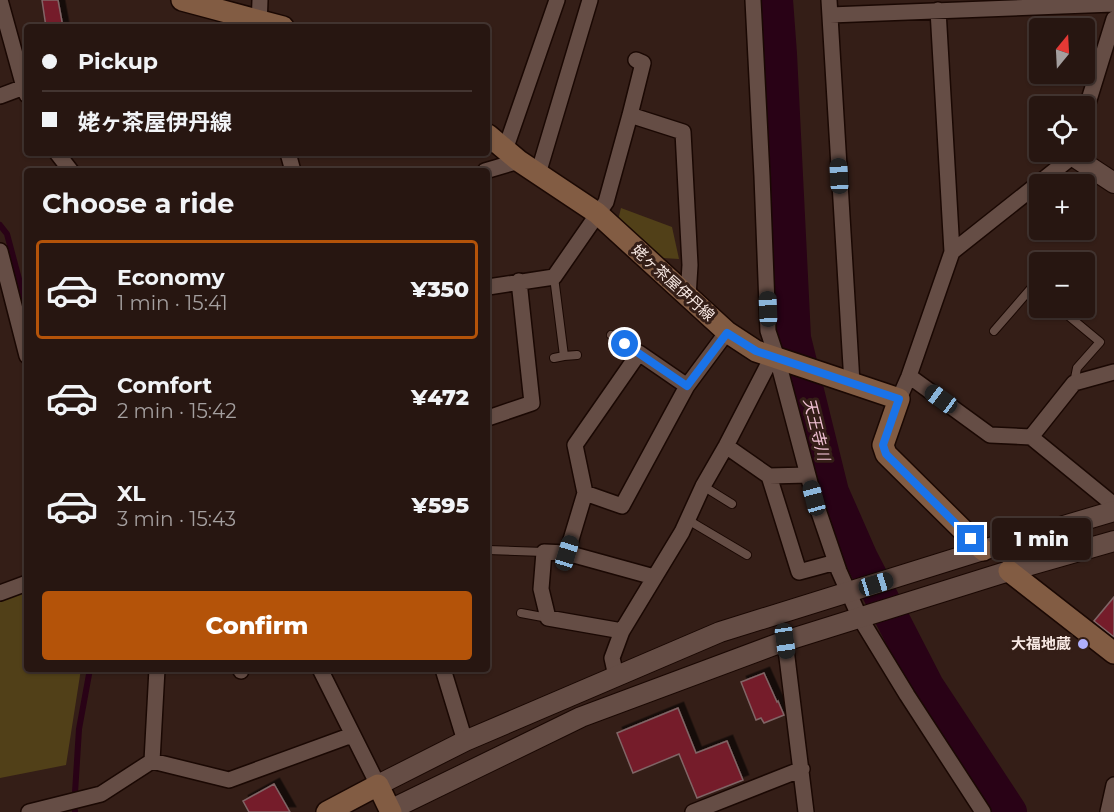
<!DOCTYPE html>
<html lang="en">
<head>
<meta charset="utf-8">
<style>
  body { margin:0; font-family:Montserrat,"Noto Sans JP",sans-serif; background:#33231f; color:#f1f3f6; height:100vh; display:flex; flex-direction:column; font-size:22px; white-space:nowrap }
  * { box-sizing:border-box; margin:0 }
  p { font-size:20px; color:#a49f9f }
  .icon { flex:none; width:33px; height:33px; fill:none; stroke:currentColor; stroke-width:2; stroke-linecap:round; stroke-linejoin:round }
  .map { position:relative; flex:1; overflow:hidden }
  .panel { position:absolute; left:24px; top:168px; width:466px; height:504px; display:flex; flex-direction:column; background:#271611; border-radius:6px; box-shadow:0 2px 4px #0004,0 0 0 2px #433531 }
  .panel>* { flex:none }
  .hud { position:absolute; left:24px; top:24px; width:466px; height:132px; border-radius:6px; box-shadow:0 2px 4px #0004,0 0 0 2px #433531; display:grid; align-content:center; height:132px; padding:0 18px; background:#271611 }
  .needle { width:39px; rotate:18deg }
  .controls { position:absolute; left:1029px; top:18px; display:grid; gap:12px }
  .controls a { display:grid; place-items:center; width:66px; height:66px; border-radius:6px; background:#271611; box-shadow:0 2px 4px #0004,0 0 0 2px #433531; font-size:30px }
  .end { position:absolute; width:27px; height:27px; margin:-14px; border:8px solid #1a73e8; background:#fff; box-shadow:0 0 0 3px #fff }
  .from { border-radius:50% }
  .bubble { position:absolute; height:42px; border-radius:6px; background:#271611; box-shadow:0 2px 4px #0004,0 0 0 2px #433531; font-size:20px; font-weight:800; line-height:42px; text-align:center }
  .car { position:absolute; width:18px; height:36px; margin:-18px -9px; border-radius:8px; box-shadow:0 0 4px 2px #0007; background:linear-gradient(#222 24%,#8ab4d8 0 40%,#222 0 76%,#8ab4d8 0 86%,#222 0) }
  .hud b { display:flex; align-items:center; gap:21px; height:57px; font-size:22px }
  .hud b+b { border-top:2px solid #433531 }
  .hud i { width:15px; height:15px; background:#f1f3f6 }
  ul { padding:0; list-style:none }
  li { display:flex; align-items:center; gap:18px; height:99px; margin:0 12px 9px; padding:0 6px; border:3px solid transparent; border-radius:6px }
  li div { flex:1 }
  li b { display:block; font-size:22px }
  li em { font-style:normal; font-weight:800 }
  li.active { border-color:#b45309 }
  li>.icon { width:54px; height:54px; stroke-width:1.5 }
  h2 { padding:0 18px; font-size:27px; line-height:72px }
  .cta { display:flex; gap:12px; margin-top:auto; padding:12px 18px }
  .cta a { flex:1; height:69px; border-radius:6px; background:#b45309; color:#fff; font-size:24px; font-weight:800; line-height:69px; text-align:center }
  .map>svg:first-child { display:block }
  .green { fill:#514018 }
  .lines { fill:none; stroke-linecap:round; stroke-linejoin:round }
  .stream { stroke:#290216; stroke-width:6 }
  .river { stroke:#290216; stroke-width:34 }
  .building { fill:#741d2b; stroke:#806566; stroke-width:1.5; filter:url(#shadow) }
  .service-casing { stroke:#1a0803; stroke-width:10 }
  .minor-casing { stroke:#1a0803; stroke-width:18 }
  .tertiary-casing { stroke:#1a0803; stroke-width:22 }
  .secondary-casing { stroke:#1a0803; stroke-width:24 }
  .service { stroke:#654d45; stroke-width:8 }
  .minor { stroke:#654d45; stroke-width:15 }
  .tertiary { stroke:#654d45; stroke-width:20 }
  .secondary { stroke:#825c43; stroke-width:21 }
  .route { stroke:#1a73e8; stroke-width:8 }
  .poi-dot { fill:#aeaefb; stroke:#341e17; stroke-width:2 }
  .labels { text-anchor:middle; stroke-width:6; stroke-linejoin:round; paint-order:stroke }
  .street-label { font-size:15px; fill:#f7e8e3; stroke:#341e17 }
  .poi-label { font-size:15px; font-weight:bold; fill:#f7e8e3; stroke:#341e17; text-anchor:end }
  .water-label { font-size:16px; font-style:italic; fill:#f2c2d5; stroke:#341e17 }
</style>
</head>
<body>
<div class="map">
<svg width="1114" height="812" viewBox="0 0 1114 812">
  <defs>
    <filter id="shadow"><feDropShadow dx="5.5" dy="-5.5" stdDeviation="0" flood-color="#0009"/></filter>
  </defs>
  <rect width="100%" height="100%" fill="#341e17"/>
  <!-- green -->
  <path class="green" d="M621,208L672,227L679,259L663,258L618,220Z
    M27,590V669H81L66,765L0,778V601Z"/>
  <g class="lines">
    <!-- stream -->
    <path class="stream" d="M0,225L7,234L27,309
      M75,793L79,729L90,669
      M75,811V812"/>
    <!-- river -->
    <path class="river" d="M776,0L780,54L794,338L832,492L861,558L927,686L1010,812"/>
  </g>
  <!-- building -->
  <path class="building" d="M42,0H58L63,27H46Z
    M1114,597V637L1094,621Z
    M764,673L777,702L778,701L784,715L764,723L761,718L756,720L741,682Z
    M678,708L696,753L727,741L743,780L697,798L679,754L633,773L617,733Z
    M274,784L290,812H249L243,801Z"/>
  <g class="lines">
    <defs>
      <path id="service" d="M1037,109H1040
        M554,277L564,356
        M1059,308L1100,342L1077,368L1074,383
        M994,331L1033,286L1040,291
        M611,335L639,353
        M554,358L564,356L577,355
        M703,486L732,504
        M688,520L747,555
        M488,550L544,552
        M521,613L548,618"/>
      <path id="minor" d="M0,0L24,87
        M753,0L762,176L768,331L777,358L814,498L839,571L860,618L907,695L983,812
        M829,0L852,383
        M830,15L1114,4
        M259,27L260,0
        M0,96L24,87L27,95
        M630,115L683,132L690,265L688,297
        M1084,116L1114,19
        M505,150L557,0
        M57,153L71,171
        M288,153L293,171
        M485,171L519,161
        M538,174L590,0
        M0,251L27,356
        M952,252L1073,156L1074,152
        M488,287L554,277L606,202L630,115L643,63L636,60
        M909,376L990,435L1031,437L1114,505
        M899,399L909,376L952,252L938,10
        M488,418L532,403L519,281
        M1031,437L1074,383L1114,372
        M726,446L769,476L799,572L836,562
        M769,476L808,475
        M585,493L622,506L687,386L727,332
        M567,553L585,493L575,445L639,353L687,386
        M0,593L27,583
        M622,631L548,618L541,589L544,552L567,553L654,577
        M785,641L806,812
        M240,669L241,671
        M320,669L378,785
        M443,669L465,741
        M616,676L612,658L622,631L682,532L703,486L726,446L772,357
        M152,761L229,780L352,735
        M29,812L101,794L152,761L157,669
        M693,812L802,769
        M1108,812L1114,785"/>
      <path id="tertiary" d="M1073,156L1114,183
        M378,785L465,741L720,632L983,550L1114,511
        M390,810L581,717L785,641L1009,571L1114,541"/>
      <path id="secondary" d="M182,0L283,27
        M488,135L519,161L597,213L727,332L756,351L899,399L883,445L886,454L983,550
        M1009,571L1114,653
        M327,812L378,785L391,812"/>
    </defs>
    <!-- service casing -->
    <use href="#service" class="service-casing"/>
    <!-- minor casing -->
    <use href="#minor" class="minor-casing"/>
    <!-- tertiary casing -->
    <use href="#tertiary" class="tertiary-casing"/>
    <!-- secondary casing -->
    <use href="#secondary" class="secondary-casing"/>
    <!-- service -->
    <use href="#service" class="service"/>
    <!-- minor -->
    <use href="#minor" class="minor"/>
    <!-- tertiary -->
    <use href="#tertiary" class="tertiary"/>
    <!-- secondary -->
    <use href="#secondary" class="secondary"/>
  </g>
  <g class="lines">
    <!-- route -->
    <path class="route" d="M625,344L687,386L727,333L756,351L899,399L883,445L886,454L971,539"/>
  </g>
  <!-- markers -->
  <circle class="poi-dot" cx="1083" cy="644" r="6"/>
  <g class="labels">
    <!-- street labels -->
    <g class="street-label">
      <text transform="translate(673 283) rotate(42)" y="5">姥ヶ茶屋伊丹線</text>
    </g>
    <!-- poi labels -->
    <g class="poi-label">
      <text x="1071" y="649">大福地蔵</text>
    </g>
    <!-- water labels -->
    <g class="water-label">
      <text transform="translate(817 429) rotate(76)" y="6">天王寺川</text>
    </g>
  </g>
</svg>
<div class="controls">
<a><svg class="needle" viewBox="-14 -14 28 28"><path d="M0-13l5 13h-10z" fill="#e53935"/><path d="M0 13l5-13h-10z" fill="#a49f9f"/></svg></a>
<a><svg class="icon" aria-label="locate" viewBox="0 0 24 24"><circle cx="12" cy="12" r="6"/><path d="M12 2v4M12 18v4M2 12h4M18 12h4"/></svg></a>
<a>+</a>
<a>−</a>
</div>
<i class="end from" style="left:625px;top:344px"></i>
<i class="end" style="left:971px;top:539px"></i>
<div class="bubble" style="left:992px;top:518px;width:99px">1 min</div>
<i class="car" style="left:839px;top:176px;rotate:357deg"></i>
<i class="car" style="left:768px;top:309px;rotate:358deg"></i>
<i class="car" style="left:941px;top:399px;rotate:306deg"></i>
<i class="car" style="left:814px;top:498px;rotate:345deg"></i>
<i class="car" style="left:567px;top:553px;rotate:17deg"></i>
<i class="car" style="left:876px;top:584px;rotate:73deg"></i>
<i class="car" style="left:785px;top:641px;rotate:172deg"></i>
<div class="hud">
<b><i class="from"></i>Pickup</b>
<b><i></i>姥ヶ茶屋伊丹線</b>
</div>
<section class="panel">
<h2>Choose a ride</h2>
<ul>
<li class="active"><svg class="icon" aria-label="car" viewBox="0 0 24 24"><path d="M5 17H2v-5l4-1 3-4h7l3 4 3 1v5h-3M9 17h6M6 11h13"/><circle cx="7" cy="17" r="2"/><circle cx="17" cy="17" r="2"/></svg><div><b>Economy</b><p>1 min · 15:41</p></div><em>¥350</em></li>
<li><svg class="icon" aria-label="car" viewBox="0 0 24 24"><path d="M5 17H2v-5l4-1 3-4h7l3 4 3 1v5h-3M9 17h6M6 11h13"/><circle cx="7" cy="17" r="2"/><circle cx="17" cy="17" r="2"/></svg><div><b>Comfort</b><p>2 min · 15:42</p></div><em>¥472</em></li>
<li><svg class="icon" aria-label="car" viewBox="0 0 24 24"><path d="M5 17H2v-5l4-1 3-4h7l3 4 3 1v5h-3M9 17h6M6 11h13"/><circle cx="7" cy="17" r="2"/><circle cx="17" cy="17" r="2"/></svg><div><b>XL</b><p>3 min · 15:43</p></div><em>¥595</em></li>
</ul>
<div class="cta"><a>Confirm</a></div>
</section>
</div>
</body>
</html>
